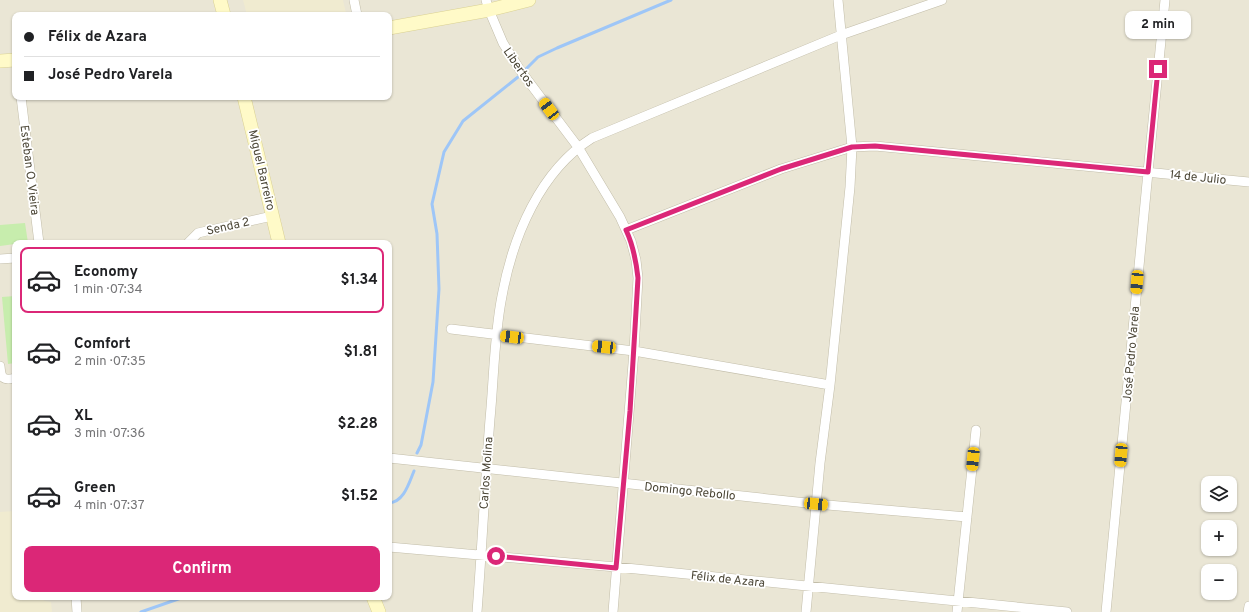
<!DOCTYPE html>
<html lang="en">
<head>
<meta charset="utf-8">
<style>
  body { margin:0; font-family:Overpass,sans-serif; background:#f6f6f6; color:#202124; height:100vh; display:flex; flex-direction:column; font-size:15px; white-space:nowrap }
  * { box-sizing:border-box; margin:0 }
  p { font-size:13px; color:#757577 }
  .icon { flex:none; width:22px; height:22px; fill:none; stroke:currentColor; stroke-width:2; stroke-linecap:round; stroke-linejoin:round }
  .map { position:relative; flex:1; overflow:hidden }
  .panel { position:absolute; left:12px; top:240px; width:380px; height:360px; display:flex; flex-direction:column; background:#fff; border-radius:8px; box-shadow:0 1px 3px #0004 }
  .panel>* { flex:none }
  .top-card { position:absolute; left:12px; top:12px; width:380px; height:88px; border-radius:8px; box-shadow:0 1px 3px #0004; display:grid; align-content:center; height:88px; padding:0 12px; background:#fff }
  .buttons { position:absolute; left:1201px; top:476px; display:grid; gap:8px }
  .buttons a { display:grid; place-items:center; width:36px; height:36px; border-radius:8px; background:#fff; box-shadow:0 1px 3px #0004; font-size:20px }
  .end { position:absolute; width:18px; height:18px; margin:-9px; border:5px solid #db2777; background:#fff; box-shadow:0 0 0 2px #fff }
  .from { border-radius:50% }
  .bubble { position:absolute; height:28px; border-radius:8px; background:#fff; box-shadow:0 1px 3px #0004; font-size:13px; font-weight:700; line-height:28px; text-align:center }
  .car { position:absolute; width:12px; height:24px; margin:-12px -6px; border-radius:5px; box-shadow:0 0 3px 1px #0007; background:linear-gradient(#f5c518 24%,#345 0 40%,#f5c518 0 76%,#345 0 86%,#f5c518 0) }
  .top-card b { display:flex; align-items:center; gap:14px; height:38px; font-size:15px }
  .top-card b+b { border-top:1px solid #e0e0e0 }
  .top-card i { width:10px; height:10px; background:#202124 }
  ul { padding:7px 0 0; list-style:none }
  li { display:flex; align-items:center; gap:12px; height:66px; margin:0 8px 6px; padding:0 4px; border:2px solid transparent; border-radius:8px }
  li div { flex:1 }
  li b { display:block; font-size:15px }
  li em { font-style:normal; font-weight:700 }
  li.current { border-color:#db2777 }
  li>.icon { width:36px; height:36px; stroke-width:1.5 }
  .cta { display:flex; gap:8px; margin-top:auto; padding:8px 12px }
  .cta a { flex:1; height:46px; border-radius:8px; background:#db2777; color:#fff; font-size:16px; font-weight:700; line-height:46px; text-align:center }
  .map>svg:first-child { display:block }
  .residential { fill:#eae6d5; fill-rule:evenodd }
  .education { fill:#f0ebd0 }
  .green { fill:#c7edad }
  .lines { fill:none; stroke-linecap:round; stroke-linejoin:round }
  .stream { stroke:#9ec6f7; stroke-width:3 }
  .street-casing { stroke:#c2bda9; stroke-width:10 }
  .secondary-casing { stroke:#dad193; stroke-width:14 }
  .street { stroke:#fff; stroke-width:9 }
  .secondary { stroke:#fffac8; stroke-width:13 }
  .route { stroke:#db2777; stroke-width:5 }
  .labels { text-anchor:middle; stroke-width:3.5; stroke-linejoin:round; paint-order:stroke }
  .street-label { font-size:12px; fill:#4a4535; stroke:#fff }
</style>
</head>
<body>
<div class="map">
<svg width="1249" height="612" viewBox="0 0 1249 612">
  <rect width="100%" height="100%" fill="#f5f3e8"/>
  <!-- residential -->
  <path class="residential" d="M0,0H1249V612H0ZM15,15H389V97H15ZM15,243H389V597H15ZM1208,483H1230V505H1208ZM1208,527H1230V549H1208ZM1208,571H1230V593H1208Z"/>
  <!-- education -->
  <path class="education" d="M243,0H343L346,13L327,15H247Z
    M15,511V597H37L45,601L51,602L52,612H0V512Z"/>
  <!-- green -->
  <path class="green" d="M25,223L28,243H15V244L0,246V225Z
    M15,296V363L8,364L2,297Z"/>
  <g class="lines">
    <!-- stream -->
    <path class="stream" d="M526,69L538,57L557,48L671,0
      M417,453L421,445L433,382L439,289L437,234L432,204L444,152L463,121L518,77
      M389,503C404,502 409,483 414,471
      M141,612L184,597"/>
    <defs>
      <path id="street" d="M354,0L357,15
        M486,0L489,10L503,43L520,70L578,147L620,217L631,241L636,260L638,278L634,351L613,612
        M21,97L39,243
        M626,230L781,169L852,147L875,146L1249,182
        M188,243L198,233L272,216
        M0,259L15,258
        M451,329L634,351L830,385
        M0,366C1,378 3,381 15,378
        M389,458L816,504L967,517
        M389,547L616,567L1067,612
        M76,597L77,612
        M477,612C482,548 485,483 490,419C494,378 494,336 502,296C513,236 540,171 592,138L841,35L942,0
        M806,612L820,463L830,385L850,187L852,147L838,0
        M957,612L976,430
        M1106,612L1148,172L1165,0
        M1248,612L1249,606"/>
      <path id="secondary" d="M220,0L224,15
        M389,28L489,10L529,0
        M0,61L15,60
        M244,97L279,243
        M373,597L379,612"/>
    </defs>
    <!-- street casing -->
    <use href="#street" class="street-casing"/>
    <!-- secondary casing -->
    <use href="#secondary" class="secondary-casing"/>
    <!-- street -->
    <use href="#street" class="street"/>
    <!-- secondary -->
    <use href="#secondary" class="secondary"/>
  </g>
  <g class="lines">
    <!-- route -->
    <path class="route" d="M496,556L616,568L630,411L638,278C636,260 633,245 626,230L781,169L852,147L875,146L1148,172L1158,69"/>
  </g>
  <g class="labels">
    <!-- street labels -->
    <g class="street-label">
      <text transform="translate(519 67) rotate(55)" y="4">Libertos</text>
      <text transform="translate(30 170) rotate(83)" y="4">Esteban O. Vieira</text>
      <text transform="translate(262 170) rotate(77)" y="4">Miguel Barreiro</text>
      <text transform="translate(1198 177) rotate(6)" y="4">14 de Julio</text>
      <text transform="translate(228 226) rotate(-13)" y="4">Senda 2</text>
      <text transform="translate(1131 354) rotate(-85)" y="4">José Pedro Varela</text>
      <text transform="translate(486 473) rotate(-86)" y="4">Carlos Molina</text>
      <text transform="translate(690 491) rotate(6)" y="4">Domingo Rebollo</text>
      <text transform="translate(728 579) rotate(6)" y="4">Félix de Azara</text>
    </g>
  </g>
</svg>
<div class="buttons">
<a><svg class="icon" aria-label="layers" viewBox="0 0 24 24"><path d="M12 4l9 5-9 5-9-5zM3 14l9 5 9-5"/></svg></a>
<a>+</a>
<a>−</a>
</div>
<i class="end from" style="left:496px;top:556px"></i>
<i class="end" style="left:1158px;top:69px"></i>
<div class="bubble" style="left:1125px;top:11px;width:66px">2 min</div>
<i class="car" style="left:549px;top:109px;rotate:323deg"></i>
<i class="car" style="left:1137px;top:282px;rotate:185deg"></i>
<i class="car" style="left:512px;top:337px;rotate:277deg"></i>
<i class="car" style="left:604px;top:347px;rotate:276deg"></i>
<i class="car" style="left:1121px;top:455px;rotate:185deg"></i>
<i class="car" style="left:973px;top:459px;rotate:186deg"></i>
<i class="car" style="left:816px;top:504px;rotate:95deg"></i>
<div class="top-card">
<b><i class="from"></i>Félix de Azara</b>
<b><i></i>José Pedro Varela</b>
</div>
<section class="panel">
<ul>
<li class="current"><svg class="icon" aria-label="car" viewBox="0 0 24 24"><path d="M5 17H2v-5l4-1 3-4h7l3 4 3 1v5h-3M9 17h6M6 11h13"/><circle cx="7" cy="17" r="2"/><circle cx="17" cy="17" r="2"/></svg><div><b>Economy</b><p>1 min · 07:34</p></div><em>$1.34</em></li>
<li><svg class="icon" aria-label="car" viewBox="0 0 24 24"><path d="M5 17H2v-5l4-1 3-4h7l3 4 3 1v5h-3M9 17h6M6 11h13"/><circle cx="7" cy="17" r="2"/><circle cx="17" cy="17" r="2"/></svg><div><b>Comfort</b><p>2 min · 07:35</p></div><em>$1.81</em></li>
<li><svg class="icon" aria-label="car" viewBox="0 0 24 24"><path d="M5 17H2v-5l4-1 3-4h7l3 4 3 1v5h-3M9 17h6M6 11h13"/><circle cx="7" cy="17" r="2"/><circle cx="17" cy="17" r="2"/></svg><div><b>XL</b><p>3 min · 07:36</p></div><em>$2.28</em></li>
<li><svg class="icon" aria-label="car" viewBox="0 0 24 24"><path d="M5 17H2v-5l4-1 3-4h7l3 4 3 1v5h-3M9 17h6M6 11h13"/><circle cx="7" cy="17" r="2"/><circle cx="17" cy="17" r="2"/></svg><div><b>Green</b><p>4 min · 07:37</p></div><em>$1.52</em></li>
</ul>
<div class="cta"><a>Confirm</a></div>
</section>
</div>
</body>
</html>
